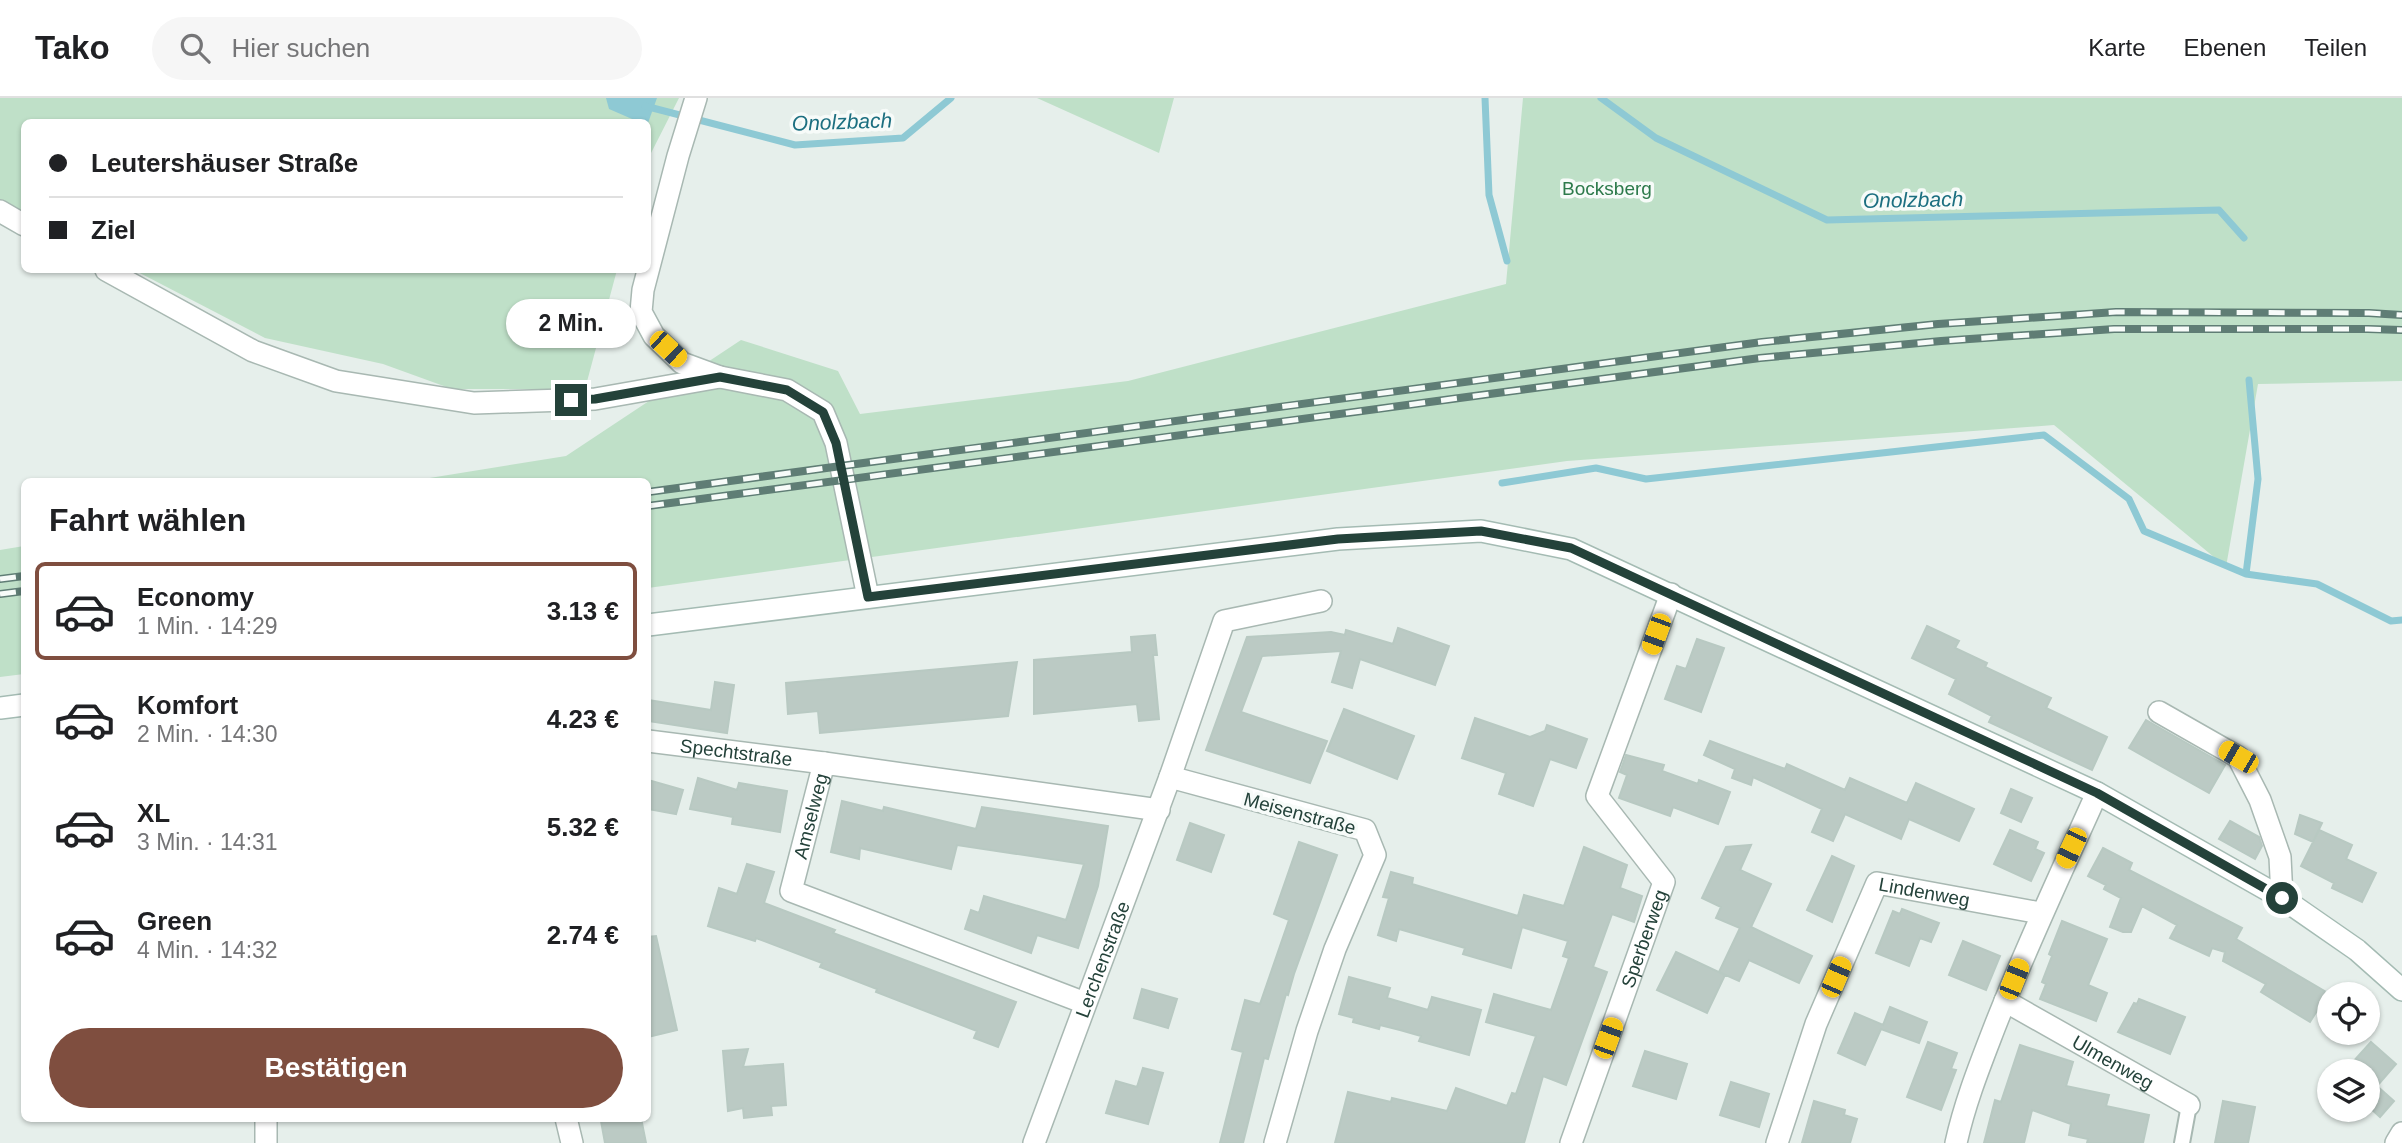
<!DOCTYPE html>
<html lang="de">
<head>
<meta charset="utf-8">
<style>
  body { margin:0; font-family:Helvetica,sans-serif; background:#f6f6f6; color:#202124; height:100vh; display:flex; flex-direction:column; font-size:26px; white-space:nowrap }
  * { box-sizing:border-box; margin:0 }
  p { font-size:23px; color:#757577 }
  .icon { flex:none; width:38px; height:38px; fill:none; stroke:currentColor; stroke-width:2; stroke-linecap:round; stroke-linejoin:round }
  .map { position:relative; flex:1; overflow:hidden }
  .side { position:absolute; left:21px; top:380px; width:630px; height:644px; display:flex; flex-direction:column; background:#fff; border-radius:10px; box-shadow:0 2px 5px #0004 }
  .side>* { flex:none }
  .top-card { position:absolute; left:21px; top:21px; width:630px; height:154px; border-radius:10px; box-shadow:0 2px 5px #0004; display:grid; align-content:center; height:154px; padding:0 28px; background:#fff }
  .controls { position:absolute; left:2317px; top:884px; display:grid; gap:14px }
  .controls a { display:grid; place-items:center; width:63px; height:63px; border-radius:50%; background:#fff; box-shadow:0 2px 5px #0004; font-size:35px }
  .end { position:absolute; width:32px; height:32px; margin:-16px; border:9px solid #24423a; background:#fff; box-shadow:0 0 0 4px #fff }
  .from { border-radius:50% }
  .bubble { position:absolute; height:49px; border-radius:24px; background:#fff; box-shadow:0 2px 5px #0004; font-size:23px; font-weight:600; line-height:49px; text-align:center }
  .car { position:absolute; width:21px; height:42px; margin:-21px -10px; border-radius:9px; box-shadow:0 0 5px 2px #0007; background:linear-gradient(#f5c518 24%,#345 0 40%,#f5c518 0 76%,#345 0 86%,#f5c518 0) }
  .top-card b { display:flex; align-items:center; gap:24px; height:66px; font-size:26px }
  .top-card b+b { border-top:2px solid #e0e0e0 }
  .top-card i { width:18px; height:18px; background:#202124 }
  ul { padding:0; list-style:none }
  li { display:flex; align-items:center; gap:21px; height:98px; margin:0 14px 10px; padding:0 14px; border:4px solid transparent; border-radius:10px }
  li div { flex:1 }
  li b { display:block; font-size:26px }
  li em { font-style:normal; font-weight:600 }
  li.current { border-color:#7f4e3f }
  li>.icon { width:63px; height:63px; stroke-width:1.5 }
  h2 { padding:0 28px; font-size:32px; line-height:84px }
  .action { display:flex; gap:14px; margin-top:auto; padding:14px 28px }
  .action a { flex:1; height:80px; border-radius:42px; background:#7f4e3f; color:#fff; font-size:28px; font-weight:600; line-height:80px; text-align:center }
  header { display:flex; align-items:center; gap:42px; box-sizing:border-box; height:98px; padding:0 35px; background:#fff; border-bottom:2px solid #e0e0e0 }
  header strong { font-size:33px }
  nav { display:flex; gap:38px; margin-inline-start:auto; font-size:24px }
  .search { width:490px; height:63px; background:#f6f6f6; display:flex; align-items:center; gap:18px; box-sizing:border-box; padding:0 24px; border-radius:38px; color:#757577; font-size:26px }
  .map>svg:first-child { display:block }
  .green { fill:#bfe0c8 }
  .water { fill:#8ec9d4 }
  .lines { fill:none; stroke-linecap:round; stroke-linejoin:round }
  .stream { stroke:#8ec9d4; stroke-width:7 }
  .building { fill:#bbcac4; stroke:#b8c9c2; stroke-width:2 }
  .lane-casing { stroke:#a8b8b2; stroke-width:18 }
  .street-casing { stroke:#a8b8b2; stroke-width:24 }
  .secondary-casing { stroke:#a4bbb3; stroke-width:24 }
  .lane { stroke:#fff; stroke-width:14 }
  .street { stroke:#fff; stroke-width:21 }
  .secondary { stroke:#fff; stroke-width:21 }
  .rail-casing { stroke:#5f7d75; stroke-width:8 }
  .rail { stroke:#f7fbf9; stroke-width:5; stroke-dasharray:16; stroke-linecap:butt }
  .route { stroke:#24423a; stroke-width:9 }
  .labels { text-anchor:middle; stroke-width:7; stroke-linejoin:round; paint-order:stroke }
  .park-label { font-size:19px; fill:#2d7a4b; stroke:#f7fbf9 }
  .street-label { font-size:19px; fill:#24423a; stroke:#f7fbf9 }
  .water-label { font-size:21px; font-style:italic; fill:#1c6f80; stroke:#f7fbf9 }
</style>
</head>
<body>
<header>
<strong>Tako</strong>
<div class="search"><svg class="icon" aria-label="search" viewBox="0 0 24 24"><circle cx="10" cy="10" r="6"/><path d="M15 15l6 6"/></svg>Hier suchen</div>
<nav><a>Karte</a><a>Ebenen</a><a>Teilen</a></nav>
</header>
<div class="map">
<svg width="2402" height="1045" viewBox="0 0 2402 1045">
  <rect width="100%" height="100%" fill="#e6efeb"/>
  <!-- green -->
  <path class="green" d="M0,0H679L648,61V24H24V115L0,102Z
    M1037,0H1174L1159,55Z
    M1523,0H2402V283L2258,286L2226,469L2054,327L1567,363L648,490V383H411L566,358L741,242L838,273L860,316L1128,283L1506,186Z
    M134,172H617L585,291H452L383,266L265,240Z
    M24,448V576L0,579V452Z"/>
  <!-- water -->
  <path class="water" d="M606,0H657L648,25L639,24L609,11Z"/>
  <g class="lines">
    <!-- stream -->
    <path class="stream" d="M1485,0L1489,97L1507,163
      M1601,0L1656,40L1827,122L2219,112L2244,140
      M645,8L795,47L903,40L951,0
      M2249,282L2258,381L2246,476L2317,486L2391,523L2402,522
      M1502,385L1596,370L1646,381L2044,337L2129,401L2144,433L2246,476"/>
  </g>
  <!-- building -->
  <path class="building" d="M1927,528L1959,543L1955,550L1987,565L1985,569L2051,600L2046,610L2107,639L2092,672L1989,624L1992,618L1949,596L1956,581L1912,560Z
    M1398,530L1449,548L1435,587L1360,561L1352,590L1332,584L1341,553L1262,558L1241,614L1327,643L1310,685L1206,652L1247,539L1331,534L1345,537L1346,532L1393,546Z
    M1155,537L1157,557H1153L1159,621L1139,623L1137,606L1034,616V562L1132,554L1131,539Z
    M1697,541L1724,550L1701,614L1665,601L1677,568L1686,571Z
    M1017,564L1008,618L820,635L818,613L788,616L786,585Z
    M715,584L734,587L727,635L648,623V602L711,612Z
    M1344,611L1414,638L1397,681L1327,653Z
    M1475,620L1530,639L1545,633L1547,627L1587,641L1576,670L1550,661L1533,708L1499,696L1506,675L1462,660Z
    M2146,622L2225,667L2209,695L2129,650Z
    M1710,643L1785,671L1787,666L1845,692L1850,680L1907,705L1916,685L1974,711L1959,743L1909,721L1901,741L1845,716L1833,743L1812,734L1822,711L1753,679L1751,687L1732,680L1735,671L1704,657Z
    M1626,657L1664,667L1662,673L1698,686L1699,682L1730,694L1718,726L1673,709L1670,718L1619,700L1627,677L1620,674Z
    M698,680L737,692L739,685L787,693L780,734L732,726L733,719L690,711Z
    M648,682L683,692L676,716L648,711Z
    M2011,691L2032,700L2021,724L2001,715Z
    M842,703L883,713L884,709L976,731L982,709L1108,728L1098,788L1078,850L1037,837L1031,855L965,831L971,812L979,815L984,798L1066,822L1084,766L957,747L951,771L860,750L859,761L831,754Z
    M2300,717L2322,725L2313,744L2295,736Z
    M2230,723L2259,739L2262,748L2255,761L2219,741Z
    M1190,725L1224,737L1211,774L1177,762Z
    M2010,732L2038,744L2035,751L2044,755L2031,783L1994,766Z
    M2319,732L2352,747L2346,761L2376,775L2362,804L2332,790L2334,785L2301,768Z
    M1299,744L1337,757L1294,876L1288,897L1286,896L1268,961L1264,960L1243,1045H1220L1243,954L1232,951L1245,902L1260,906L1289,822L1274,816Z
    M1751,747L1740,772L1771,786L1751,829L1812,858L1799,885L1749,862L1739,883L1719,874L1740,830L1716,820L1721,809L1702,800L1726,749Z
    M1584,749L1627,767L1620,790L1642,798L1634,824L1612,816L1593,869L1607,874L1566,987L1543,978L1524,1045H1335L1348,994L1391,1004L1392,1000L1447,1013L1456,990L1507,1008L1512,995L1516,996L1536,938L1486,924L1494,896L1551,912L1569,860L1563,858L1568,843L1522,829L1511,870L1463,856L1465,850L1399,831L1396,843L1378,837L1389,800L1383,799L1391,774L1413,780L1412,786L1518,818L1524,797L1564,808Z
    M2103,750L2132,765L2129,772L2242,830L2236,841L2328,895L2310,924L2261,894L2266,886L2223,863L2225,854L2212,850L2209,858L2170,840L2177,827L2142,808L2131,834H2123L2110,829L2121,800L2104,791L2106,787L2088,778Z
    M1832,758L1854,768L1832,824L1807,812Z
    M747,766L774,774L764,805L835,832L833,835L1016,904L998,949L974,940L977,933L876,894L877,891L820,869L822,865L756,840L755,843L708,828L719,790L737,796Z
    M1902,811L1939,825L1931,844L1920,840L1909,868L1876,855L1893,813L1900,816Z
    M2062,823L2107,841L2088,887L2107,895L2096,923L2040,901L2046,886L2042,884L2052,858L2049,856Z
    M656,838L677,932L648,939V839Z
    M1963,843L2000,858L1986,892L1949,877Z
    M1676,854L1725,877L1707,915L1657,892Z
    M1349,879L1390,890L1387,900L1428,912L1432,899L1481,912L1469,957L1419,943L1421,938L1400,932L1380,927L1379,931L1353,924L1354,920L1339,916Z
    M1142,891L1177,901L1168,930L1134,920Z
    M2139,901L2185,919L2170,956L2118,934L2134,905L2137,906Z
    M1890,909L1927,924L1919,945L1881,931L1865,967L1838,955L1855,915L1883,927Z
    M1928,944L1957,955L1951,971L1956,972L1941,1012L1907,999Z
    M2371,944L2396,966L2377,988L2394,1003L2380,1019L2368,1008V973H2361L2352,965Z
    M2020,947L2073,964L2066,988L2109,997L2106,1008L2149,1017L2143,1045H2087L2088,1041L2069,1037L2071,1026L2032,1012L2024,1045H1984L1995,1002L2001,1004Z
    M748,951L743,969L783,966L786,1007L771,1008L772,1017L744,1020L743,1010L728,1013L723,953Z
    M1645,953L1687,966L1676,1001L1633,988Z
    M1143,970L1163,975L1148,1026L1106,1015L1116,983L1137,989Z
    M1731,984L1769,996L1759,1029L1720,1017Z
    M1814,1003L1845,1012L1844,1017L1857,1021L1850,1045H1802Z
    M2223,1003L2255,1009L2248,1045H2215Z
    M615,1020H641L646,1045H605L601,1023Z"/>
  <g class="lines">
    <defs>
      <path id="lane" d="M2182,1045L2189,1007"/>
      <g id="street">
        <path d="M696,0L678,58L643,192L641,214L654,238L682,265L720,279L787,292L823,314L836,345L868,499"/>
        <path d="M0,113L24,127"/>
        <path d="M106,172L253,253L336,283L474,305L595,301L720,279"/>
        <path d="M2159,614L2238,659L2260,702L2280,759L2282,800"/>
        <path id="s1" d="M648,643L824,665"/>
        <path id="s2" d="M2005,903L2189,1007"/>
        <path id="s3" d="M1085,905L791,793L824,665L1159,712"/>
        <path d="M566,1020L572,1045"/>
        <path d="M266,1045V1020"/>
        <path id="s4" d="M1034,1045L1170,679"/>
        <path d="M1275,1045L1307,933L1335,851L1375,757L1365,732L1170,679L1224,523L1321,503"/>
        <path id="s5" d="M1571,1045L1664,784L1597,698L1671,496"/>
        <path id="s6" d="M1777,1045L1816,926L1877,785L2040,815"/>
        <path d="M1956,1045C1965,1004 1980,967 1995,928C2026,849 2062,773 2097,695"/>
        <path d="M2396,1045L2402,1035"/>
      </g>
      <path id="secondary" d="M648,527L1338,441L1481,433L1571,451L2097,695L2282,800L2357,852L2402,892
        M0,610L24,607"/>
    </defs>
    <!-- lane casing -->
    <use href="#lane" class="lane-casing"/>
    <!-- street casing -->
    <use href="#street" class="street-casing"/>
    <!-- secondary casing -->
    <use href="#secondary" class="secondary-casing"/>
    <!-- lane -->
    <use href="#lane" class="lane"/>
    <!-- street -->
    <use href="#street" class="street"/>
    <!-- secondary -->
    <use href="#secondary" class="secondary"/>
    <defs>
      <path id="rail" d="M648,394L1762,244L1938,226L2116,214L2369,215L2402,217
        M648,408L1760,260L1941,243L2114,231H2368L2402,232
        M0,481L24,478
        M0,496L24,493"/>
    </defs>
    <!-- rail casing -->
    <use href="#rail" class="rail-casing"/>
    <!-- rail -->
    <use href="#rail" class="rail"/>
  </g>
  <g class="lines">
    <!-- route -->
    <path class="route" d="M571,302L595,301L720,279L787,292L823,314L836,345L868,499L1338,441L1481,433L1571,450L2097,695L2282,800"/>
  </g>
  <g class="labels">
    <!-- park labels -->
    <g class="park-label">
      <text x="1607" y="97">Bocksberg</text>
    </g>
    <!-- street labels -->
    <g class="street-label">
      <text dy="7" stroke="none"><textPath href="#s1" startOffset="89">Spechtstraße</textPath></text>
      <text transform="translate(1300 715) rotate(15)" y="7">Meisenstraße</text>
      <text dy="7" stroke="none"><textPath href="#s3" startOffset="392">Amselweg</textPath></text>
      <text dy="7" stroke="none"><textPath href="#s6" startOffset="327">Lindenweg</textPath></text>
      <text dy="7" stroke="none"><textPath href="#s5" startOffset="217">Sperberweg</textPath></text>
      <text dy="7" stroke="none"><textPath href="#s4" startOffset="196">Lerchenstraße</textPath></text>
      <text dy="7" stroke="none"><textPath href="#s2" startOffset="124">Ulmenweg</textPath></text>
    </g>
    <!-- water labels -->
    <g class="water-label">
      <text transform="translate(842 24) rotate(-2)" y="7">Onolzbach</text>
      <text transform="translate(1913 102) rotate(-1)" y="7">Onolzbach</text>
    </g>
  </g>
</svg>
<div class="controls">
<a><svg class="icon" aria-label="locate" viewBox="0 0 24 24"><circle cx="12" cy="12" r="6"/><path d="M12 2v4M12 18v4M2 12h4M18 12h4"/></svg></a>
<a><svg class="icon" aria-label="layers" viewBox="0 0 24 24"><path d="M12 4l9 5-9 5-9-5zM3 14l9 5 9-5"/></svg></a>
</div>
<i class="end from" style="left:2282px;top:800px"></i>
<i class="end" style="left:571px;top:302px"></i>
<div class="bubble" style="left:506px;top:201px;width:130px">2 Min.</div>
<i class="car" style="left:668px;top:251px;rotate:133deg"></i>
<i class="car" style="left:1656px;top:536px;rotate:200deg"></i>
<i class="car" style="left:2238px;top:659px;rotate:300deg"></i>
<i class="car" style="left:2071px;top:750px;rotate:205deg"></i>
<i class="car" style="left:1836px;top:879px;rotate:23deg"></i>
<i class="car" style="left:2014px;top:881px;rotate:22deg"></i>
<i class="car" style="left:1608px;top:940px;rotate:20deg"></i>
<div class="top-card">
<b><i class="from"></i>Leutershäuser Straße</b>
<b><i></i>Ziel</b>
</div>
<section class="side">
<h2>Fahrt wählen</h2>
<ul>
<li class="current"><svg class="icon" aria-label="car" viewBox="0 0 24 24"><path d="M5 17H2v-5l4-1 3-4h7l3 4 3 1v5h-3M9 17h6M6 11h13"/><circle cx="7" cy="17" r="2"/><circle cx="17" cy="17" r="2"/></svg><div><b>Economy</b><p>1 Min. · 14:29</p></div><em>3.13 €</em></li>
<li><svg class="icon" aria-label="car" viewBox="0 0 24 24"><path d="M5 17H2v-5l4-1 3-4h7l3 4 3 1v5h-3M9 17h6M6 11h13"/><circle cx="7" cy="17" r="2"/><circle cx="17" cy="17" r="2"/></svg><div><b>Komfort</b><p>2 Min. · 14:30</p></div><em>4.23 €</em></li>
<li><svg class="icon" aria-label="car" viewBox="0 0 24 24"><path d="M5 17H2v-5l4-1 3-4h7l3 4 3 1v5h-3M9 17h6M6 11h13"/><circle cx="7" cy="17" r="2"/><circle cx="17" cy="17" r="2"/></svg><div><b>XL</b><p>3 Min. · 14:31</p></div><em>5.32 €</em></li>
<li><svg class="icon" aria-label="car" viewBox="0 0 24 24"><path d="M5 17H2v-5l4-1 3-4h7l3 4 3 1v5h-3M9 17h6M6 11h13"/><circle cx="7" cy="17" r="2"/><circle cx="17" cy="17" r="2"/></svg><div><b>Green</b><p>4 Min. · 14:32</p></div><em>2.74 €</em></li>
</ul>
<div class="action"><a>Bestätigen</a></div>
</section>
</div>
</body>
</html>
